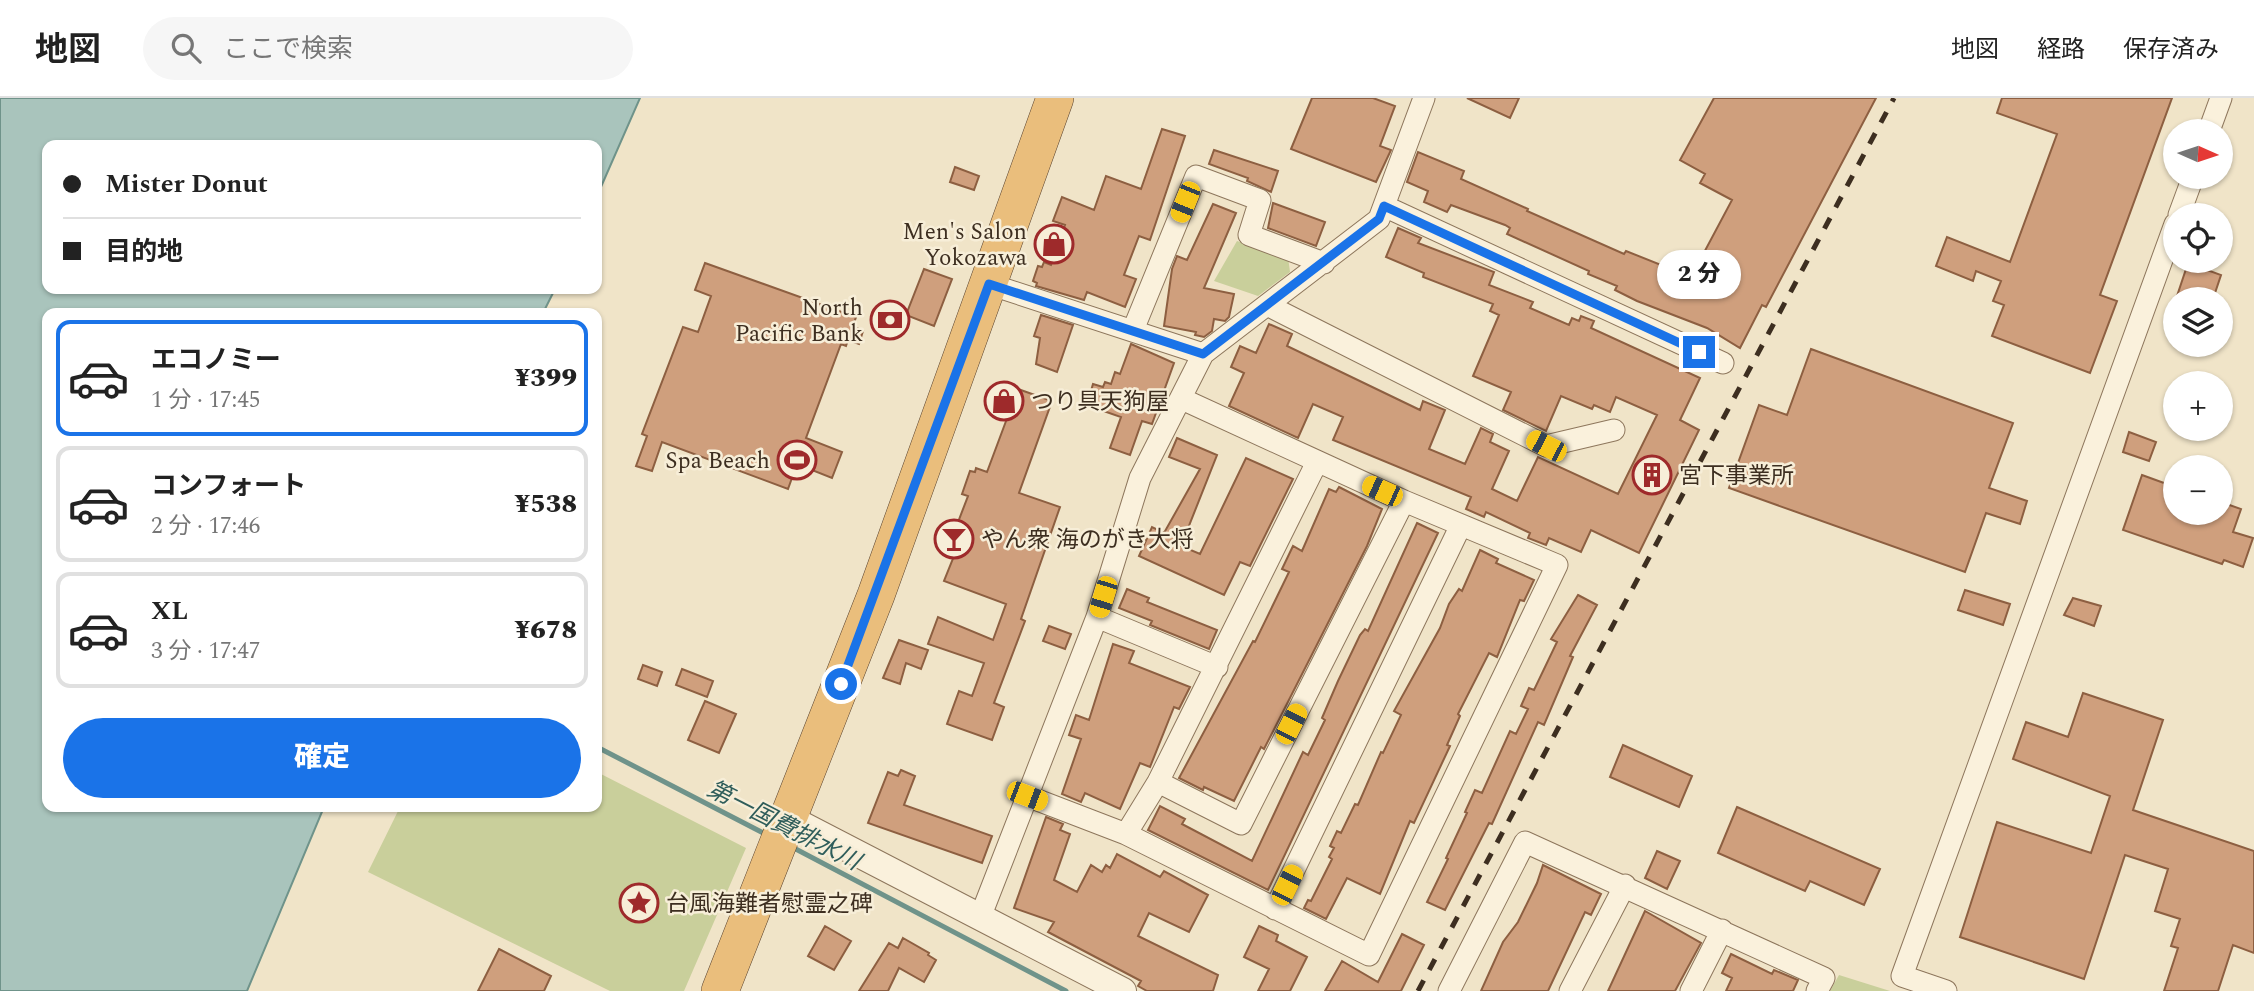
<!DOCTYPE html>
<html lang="ja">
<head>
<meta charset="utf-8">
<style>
  body { margin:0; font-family:Spectral,"Noto Sans JP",serif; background:#f6f6f6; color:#222; height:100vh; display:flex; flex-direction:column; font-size:26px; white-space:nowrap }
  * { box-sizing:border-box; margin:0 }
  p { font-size:23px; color:#767676 }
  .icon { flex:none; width:38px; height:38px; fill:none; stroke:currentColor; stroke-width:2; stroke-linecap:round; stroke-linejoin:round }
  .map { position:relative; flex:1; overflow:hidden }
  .side { position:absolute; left:42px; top:210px; width:560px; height:504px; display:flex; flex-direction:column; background:#fff; border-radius:14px; box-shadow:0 2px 5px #0004 }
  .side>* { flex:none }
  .banner { position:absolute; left:42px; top:42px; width:560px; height:154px; border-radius:14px; box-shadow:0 2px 5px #0004; display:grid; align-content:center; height:154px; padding:0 21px; background:#fff }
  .needle { width:46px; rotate:93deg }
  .controls { position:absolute; left:2163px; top:21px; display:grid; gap:14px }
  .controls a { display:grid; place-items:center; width:70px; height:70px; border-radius:50%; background:#fff; box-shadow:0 2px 5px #0004; font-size:35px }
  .end { position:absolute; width:32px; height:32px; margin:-16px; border:9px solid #1a73e8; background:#fff; box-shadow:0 0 0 4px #fff }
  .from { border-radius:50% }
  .bubble { position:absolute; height:49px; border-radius:24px; background:#fff; box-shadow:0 2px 5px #0004; font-size:23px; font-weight:800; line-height:49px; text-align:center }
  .car { position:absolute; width:21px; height:42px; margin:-21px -10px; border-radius:9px; box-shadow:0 0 5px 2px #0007; background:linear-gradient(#f5c518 24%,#345 0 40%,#f5c518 0 76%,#345 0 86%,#f5c518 0) }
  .banner b { display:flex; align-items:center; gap:24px; height:66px; font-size:26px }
  .banner b+b { border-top:2px solid #e0e0e0 }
  .banner i { width:18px; height:18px; background:#222 }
  ul { padding:12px 0 0; list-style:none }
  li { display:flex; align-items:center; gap:21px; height:116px; margin:0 14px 10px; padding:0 7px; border:4px solid #e0e0e0; border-radius:14px }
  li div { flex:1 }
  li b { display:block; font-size:26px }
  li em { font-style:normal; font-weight:800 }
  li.current { border-color:#1a73e8 }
  li>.icon { width:63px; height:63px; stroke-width:1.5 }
  .button { display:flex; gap:14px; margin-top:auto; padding:14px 21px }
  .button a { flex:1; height:80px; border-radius:42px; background:#1a73e8; color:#fff; font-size:28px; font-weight:800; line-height:80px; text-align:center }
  header { display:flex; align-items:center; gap:42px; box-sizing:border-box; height:98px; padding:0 35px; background:#fff; border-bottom:2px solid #e0e0e0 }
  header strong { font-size:33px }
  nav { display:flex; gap:38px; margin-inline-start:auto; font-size:24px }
  .search { width:490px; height:63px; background:#f6f6f6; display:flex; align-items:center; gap:18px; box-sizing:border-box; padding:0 24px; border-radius:38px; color:#767676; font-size:26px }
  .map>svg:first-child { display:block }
  .green { fill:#c9cf9b }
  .water { fill:#a9c4bc; stroke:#6f938a; stroke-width:2 }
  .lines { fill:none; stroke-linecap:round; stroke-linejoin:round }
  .stream { stroke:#6f938a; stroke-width:5 }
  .building { fill:#cf9f7d; stroke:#8d5f41; stroke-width:2 }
  .minor-casing { stroke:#8d765c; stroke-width:23 }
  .tertiary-casing { stroke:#8d765c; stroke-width:28 }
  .trunk-casing { stroke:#5b4430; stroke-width:38 }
  .minor { stroke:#faf1dc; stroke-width:21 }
  .tertiary { stroke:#faf1dc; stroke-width:26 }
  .trunk { stroke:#eabe7c; stroke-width:37 }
  .rail { stroke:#3d2e20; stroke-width:5; stroke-dasharray:12 12; stroke-linecap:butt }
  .route { stroke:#1a73e8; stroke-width:9 }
  .labels { text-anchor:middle; stroke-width:5; stroke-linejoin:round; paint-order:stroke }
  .poi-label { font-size:23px; fill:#3d2e20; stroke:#f7eed8; text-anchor:start }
  .water-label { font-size:24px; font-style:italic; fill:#2f5d5a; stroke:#f7eed8 }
</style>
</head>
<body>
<header>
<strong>地図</strong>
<div class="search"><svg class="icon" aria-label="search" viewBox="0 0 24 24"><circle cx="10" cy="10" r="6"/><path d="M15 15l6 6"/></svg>ここで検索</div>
<nav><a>地図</a><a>経路</a><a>保存済み</a></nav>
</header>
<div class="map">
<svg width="2254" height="893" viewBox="0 0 2254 893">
  <rect width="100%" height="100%" fill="#f0e4c8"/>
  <!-- green -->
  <path class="green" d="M1237,143L1288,159L1290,174L1258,198L1214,183Z
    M597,674L746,750L684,893H610L368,774L400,709H597Z
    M1839,877L1890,893H1830Z"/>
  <!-- water -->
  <path class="water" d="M0,0H640L597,98V47H47V191H555L543,215H47V709H324L247,893H0Z"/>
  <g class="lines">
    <!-- stream -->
    <path class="stream" d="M597,649L769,738
      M790,748L1066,893"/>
  </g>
  <!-- building -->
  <path class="building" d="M1312,0H1373L1395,8L1380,48L1391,52L1376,84L1291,51Z
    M1467,0H1519L1510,20Z
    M1714,0H1876L1766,209L1762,207L1740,250L1707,230L1637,203L1615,192L1617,188L1588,176L1589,173L1507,136L1510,130L1505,127L1451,107L1447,114L1424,104L1428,93L1407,84L1418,54L1464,73L1461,81L1528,111L1527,113L1624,156L1626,153L1691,179L1732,102L1700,85L1705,76L1680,62Z
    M2002,0H2172L2100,197L2117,203L2090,275L1992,238L2004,207L1993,203L2001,183L1976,173L1973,183L1936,168L1947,139L2010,164L2057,36L1997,15Z
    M1162,31L1185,38L1150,142L1139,138L1124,177L1136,181L1125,209L1087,194L1084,202L1036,188L1037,185L1033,183L1038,168L1042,169L1044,164L1051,167L1065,127L1053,123L1062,99L1094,112L1106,78L1141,91Z
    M1214,52L1278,73L1271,94L1247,83L1248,80L1209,66Z
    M955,69L979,78L974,92L950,84Z
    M1273,105L1325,124L1316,148L1268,130Z
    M1213,106L1236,115L1204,190L1234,196L1229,219L1225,223L1214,221L1212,233L1204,239L1195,237L1196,234L1164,228L1172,171L1177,158L1187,162Z
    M1398,130L1421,140L1418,145L1494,174L1489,187L1533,204L1530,210L1569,227L1572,220L1579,223L1581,218L1594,223L1591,230L1700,280L1680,322L1699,332L1639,455L1591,432L1581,454L1549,440L1546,447L1528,440L1530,435L1486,414L1484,419L1466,411L1471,399L1333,342L1343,319L1313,306L1298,340L1229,308L1244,275L1231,269L1240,248L1256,255L1269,226L1292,236L1287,248L1420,312L1423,303L1445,312L1429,351L1465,366L1481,330L1493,336L1490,344L1509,353L1492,391L1517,403L1538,359L1618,396L1657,317L1616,299L1610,314L1594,307L1592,311L1561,298L1546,333L1503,312L1511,294L1473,278L1499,217L1490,213L1493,206L1423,179L1424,175L1386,159Z
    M705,165L856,219L853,228L863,233L859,246L848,242L846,248L841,246L806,340L842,354L832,380L797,366L788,391L662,344L652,373L636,368L647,338L642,336L683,229L698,234L711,198L695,192Z
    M2188,165L2221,177L2213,201H2176Z
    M924,171L952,181L934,228L906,217Z
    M1041,217L1073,227L1057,274L1036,266L1040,240L1034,238Z
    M1131,246L1174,265L1152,326L1142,323L1130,357L1110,350L1121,319L1095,310L1096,306L1088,303L1093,286L1103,289L1105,284L1111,286L1115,274L1120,276Z
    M1811,251L2013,325L1989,390L2027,403L2020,426L1986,415L1965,474L1729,390L1759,307L1787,317Z
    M1018,291L1052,303L1019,395L1060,409L1021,521L1025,523L994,605L1004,609L992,642L947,626L959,593L972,598L984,565L928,546L938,519L993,542L1006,506L944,483L960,443L952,440L968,398L962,396L970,373L975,374L976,370L987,374Z
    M2129,334L2156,344L2149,363L2123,354Z
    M1177,340L1217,357L1181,448L1200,456L1246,360L1293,381L1250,468L1240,464L1224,497L1139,458L1152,429L1164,435L1200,371L1169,359Z
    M2142,377L2175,389V415H2221V404L2241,411L2233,434L2253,440L2243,469L2224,462L2222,466L2123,432Z
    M1339,389L1382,411L1367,448L1264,651L1261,649L1234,703L1204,689L1203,692L1179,680L1253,543L1255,544L1289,474L1282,471L1293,448L1302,453L1329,391L1336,394Z
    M1417,425L1438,435L1268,792L1148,732L1160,708L1185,721L1182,726L1252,763L1303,654L1308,657L1325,622L1322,620L1338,583L1360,537L1365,531L1368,533Z
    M1480,452L1498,461L1496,465L1534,482L1524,503L1520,502L1497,559L1489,555L1458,616L1460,618L1447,647L1450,648L1414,725L1410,723L1380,796L1347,780L1326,821L1304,810L1308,802L1311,803L1332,761L1329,759L1334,750L1330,748L1337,733L1341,735L1355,706L1358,707L1381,654L1383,655L1401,617L1394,613L1440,530L1449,506L1459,491L1462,493Z
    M1127,491L1149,500L1147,504L1217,532L1209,551L1150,527L1152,523L1119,510Z
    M1965,492L2010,506L2003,527L1958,512Z
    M1578,497L1597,507L1570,558L1573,559L1544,627L1538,624L1492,726L1489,725L1445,812L1427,804L1448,761L1446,760L1467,715L1465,714L1475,692L1482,695L1510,633L1516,636L1528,611L1521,608L1529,590L1534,592L1557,544L1551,541Z
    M2073,500L2101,508L2094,528L2064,517Z
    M1049,528L1071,536L1065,551L1043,543Z
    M899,542L928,552L921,571L906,565L900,586L883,580Z
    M1113,546L1134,553L1129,565L1190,589L1179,611L1174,609L1150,669L1140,665L1120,711L1085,695L1081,704L1062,696L1081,641L1069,637L1076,617L1089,622Z
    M643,567L662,574L657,588L638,581Z
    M682,571L713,583L707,599L676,587Z
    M2083,595L2163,622L2133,712L2254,753V855L2233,847L2218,893H2164L2178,850L2171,848L2180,821L2155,813L2168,771L2125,757L2084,881L1960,839L1997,724L2091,755L2110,698L2013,661L2026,624L2068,639Z
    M705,603L736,616L719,655L688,642Z
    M1623,647L1692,678L1679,709L1610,679Z
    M901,672L915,678L904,707L992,738L982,765L868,725L888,674L898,678Z
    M1737,709L1880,771L1864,807L1810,783L1805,793L1718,755Z
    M1046,719L1063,726L1060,732L1070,736L1054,782L1077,794L1091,767L1102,774L1106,767L1110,770L1117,756L1160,779L1164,773L1208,797L1189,834L1149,815L1138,838L1218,877L1213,893H1147L1138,888L1141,883L1048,834L1054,824L1014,810Z
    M1657,753L1680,763L1667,791L1645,780Z
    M1543,767L1601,796L1591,817L1585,814L1548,893H1481L1503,844L1518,824L1537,785Z
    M1645,813L1701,845L1675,893H1608Z
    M825,828L851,843L834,872L808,858Z
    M1259,828L1278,837L1276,843L1307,859L1290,893H1258L1269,871L1244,859Z
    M1402,836L1424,847L1401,893H1325L1342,863L1378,884Z
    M903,840L929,855L928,857L936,862L924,884L899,870L888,893H859L889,845L898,850Z
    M499,851L551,878L544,893H478Z
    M1731,856L1772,876L1774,872L1798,882L1793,893H1726L1732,880L1722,875Z"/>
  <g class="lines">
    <defs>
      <path id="minor" d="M2209,33L2221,0
        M1384,108L1723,265
        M2179,117L2193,79
        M989,186L1203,256
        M1269,208L1546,348L1614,332
        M1133,232L1196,78L1260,102L1249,137L1324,165
        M1097,519L1217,569
        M1158,684L1241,726L1404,403
        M1027,698L1126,736L1369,857L1557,467L1404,403L1182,301
        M1126,736L1158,684L1317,364
        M1275,811L1461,427
        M981,817L1097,519L1140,380L1203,256L1379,121L1424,0
        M1449,893L1525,744L1824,880L1817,893
        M1570,893L1625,787
        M1691,893L1722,832
        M1946,893L1902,878L2175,126"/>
      <path id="tertiary" d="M789,720L1123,893"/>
      <path id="trunk" d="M720,893L876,497L1055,0"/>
    </defs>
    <!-- minor casing -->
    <use href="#minor" class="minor-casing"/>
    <!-- tertiary casing -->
    <use href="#tertiary" class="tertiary-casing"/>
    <!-- trunk casing -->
    <use href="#trunk" class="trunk-casing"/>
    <!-- minor -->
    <use href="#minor" class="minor"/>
    <!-- tertiary -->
    <use href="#tertiary" class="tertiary"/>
    <!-- trunk -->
    <use href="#trunk" class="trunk"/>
    <!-- rail -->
    <path class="rail" d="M1418,893L1894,0"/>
  </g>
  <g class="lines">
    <!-- route -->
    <path class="route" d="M841,586L989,186L1203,256L1379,121L1384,108L1699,254"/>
  </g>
  <!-- icons -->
  <defs>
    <symbol id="shop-ring" viewBox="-11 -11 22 22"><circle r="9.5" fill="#f7eed8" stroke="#9e2a2b" stroke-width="1.5"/><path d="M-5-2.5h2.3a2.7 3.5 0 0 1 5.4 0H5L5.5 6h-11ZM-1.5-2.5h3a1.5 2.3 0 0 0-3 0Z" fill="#9e2a2b"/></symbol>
    <symbol id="bank-ring" viewBox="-11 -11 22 22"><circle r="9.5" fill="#f7eed8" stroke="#9e2a2b" stroke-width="1.5"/><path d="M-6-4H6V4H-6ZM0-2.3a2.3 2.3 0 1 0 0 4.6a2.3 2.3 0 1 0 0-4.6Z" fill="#9e2a2b"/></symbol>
    <symbol id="stadium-ring" viewBox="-11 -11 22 22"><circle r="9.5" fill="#f7eed8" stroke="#9e2a2b" stroke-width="1.5"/><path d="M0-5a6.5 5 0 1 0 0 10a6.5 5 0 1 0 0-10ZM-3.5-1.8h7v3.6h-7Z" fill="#9e2a2b"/></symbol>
    <symbol id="building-ring" viewBox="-11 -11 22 22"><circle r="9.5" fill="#f7eed8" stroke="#9e2a2b" stroke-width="1.5"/><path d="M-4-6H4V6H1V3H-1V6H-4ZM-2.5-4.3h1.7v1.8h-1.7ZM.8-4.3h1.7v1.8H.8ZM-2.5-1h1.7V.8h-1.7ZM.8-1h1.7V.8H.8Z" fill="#9e2a2b"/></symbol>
    <symbol id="bar-ring" viewBox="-11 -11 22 22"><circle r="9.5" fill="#f7eed8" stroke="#9e2a2b" stroke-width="1.5"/><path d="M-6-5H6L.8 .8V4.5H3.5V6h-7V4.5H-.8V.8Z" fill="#9e2a2b"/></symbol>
    <symbol id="sight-ring" viewBox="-11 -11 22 22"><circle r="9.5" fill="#f7eed8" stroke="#9e2a2b" stroke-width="1.5"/><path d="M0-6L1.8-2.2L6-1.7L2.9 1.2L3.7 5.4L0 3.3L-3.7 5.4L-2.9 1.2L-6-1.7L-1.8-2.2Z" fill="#9e2a2b"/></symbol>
  </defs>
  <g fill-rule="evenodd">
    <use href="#shop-ring" x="1032" y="124" width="44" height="44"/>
    <use href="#bank-ring" x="868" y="200" width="44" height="44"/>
    <use href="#shop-ring" x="982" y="281" width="44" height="44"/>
    <use href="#stadium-ring" x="775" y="340" width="44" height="44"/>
    <use href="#building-ring" x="1630" y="355" width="44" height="44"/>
    <use href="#bar-ring" x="932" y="419" width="44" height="44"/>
    <use href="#sight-ring" x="617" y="783" width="44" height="44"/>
  </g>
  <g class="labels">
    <!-- poi labels -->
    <g class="poi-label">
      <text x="1027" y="141" text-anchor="end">Men's Salon<tspan x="1027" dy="26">Yokozawa</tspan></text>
      <text x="863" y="217" text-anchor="end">North<tspan x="863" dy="26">Pacific Bank</tspan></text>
      <text x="1031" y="311">つり具天狗屋</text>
      <text x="770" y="370" text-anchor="end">Spa Beach</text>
      <text x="1679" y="385">宮下事業所</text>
      <text x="981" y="449">やん衆 海のがき大将</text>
      <text x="666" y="813">台風海難者慰霊之碑</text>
    </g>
    <!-- water labels -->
    <g class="water-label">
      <text transform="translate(784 727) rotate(27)" y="8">第一国費排水川</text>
    </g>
  </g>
</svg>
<div class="controls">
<a><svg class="needle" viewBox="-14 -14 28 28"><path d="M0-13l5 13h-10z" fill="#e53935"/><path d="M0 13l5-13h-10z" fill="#767676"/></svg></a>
<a><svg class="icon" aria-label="locate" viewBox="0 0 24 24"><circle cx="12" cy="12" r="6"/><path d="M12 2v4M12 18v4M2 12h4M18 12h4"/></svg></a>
<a><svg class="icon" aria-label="layers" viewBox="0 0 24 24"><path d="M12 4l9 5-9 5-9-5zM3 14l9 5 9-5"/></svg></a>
<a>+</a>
<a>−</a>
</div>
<i class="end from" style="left:841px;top:586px"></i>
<i class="end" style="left:1699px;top:254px"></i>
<div class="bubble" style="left:1657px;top:152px;width:84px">2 分</div>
<i class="car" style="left:1185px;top:104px;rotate:202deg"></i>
<i class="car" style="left:1546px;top:348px;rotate:297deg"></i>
<i class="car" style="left:1382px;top:393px;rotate:294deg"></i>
<i class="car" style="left:1103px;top:499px;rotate:197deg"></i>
<i class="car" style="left:1291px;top:626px;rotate:27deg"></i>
<i class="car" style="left:1027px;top:698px;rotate:111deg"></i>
<i class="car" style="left:1287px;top:787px;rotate:26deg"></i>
<div class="banner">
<b><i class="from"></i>Mister Donut</b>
<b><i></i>目的地</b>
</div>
<section class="side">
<ul>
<li class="current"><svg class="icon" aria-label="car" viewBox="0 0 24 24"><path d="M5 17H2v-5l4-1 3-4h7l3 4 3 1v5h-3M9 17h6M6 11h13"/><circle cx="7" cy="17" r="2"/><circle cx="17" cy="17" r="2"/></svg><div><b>エコノミー</b><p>1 分 · 17:45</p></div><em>¥399</em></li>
<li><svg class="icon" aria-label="car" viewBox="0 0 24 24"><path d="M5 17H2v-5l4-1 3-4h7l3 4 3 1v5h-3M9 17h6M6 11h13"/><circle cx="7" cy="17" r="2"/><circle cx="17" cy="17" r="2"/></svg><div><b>コンフォート</b><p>2 分 · 17:46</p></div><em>¥538</em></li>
<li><svg class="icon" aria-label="car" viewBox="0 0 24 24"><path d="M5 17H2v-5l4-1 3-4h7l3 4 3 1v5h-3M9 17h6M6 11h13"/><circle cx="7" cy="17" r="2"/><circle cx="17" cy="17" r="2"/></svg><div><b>XL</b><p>3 分 · 17:47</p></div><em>¥678</em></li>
</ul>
<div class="button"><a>確定</a></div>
</section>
</div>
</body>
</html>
